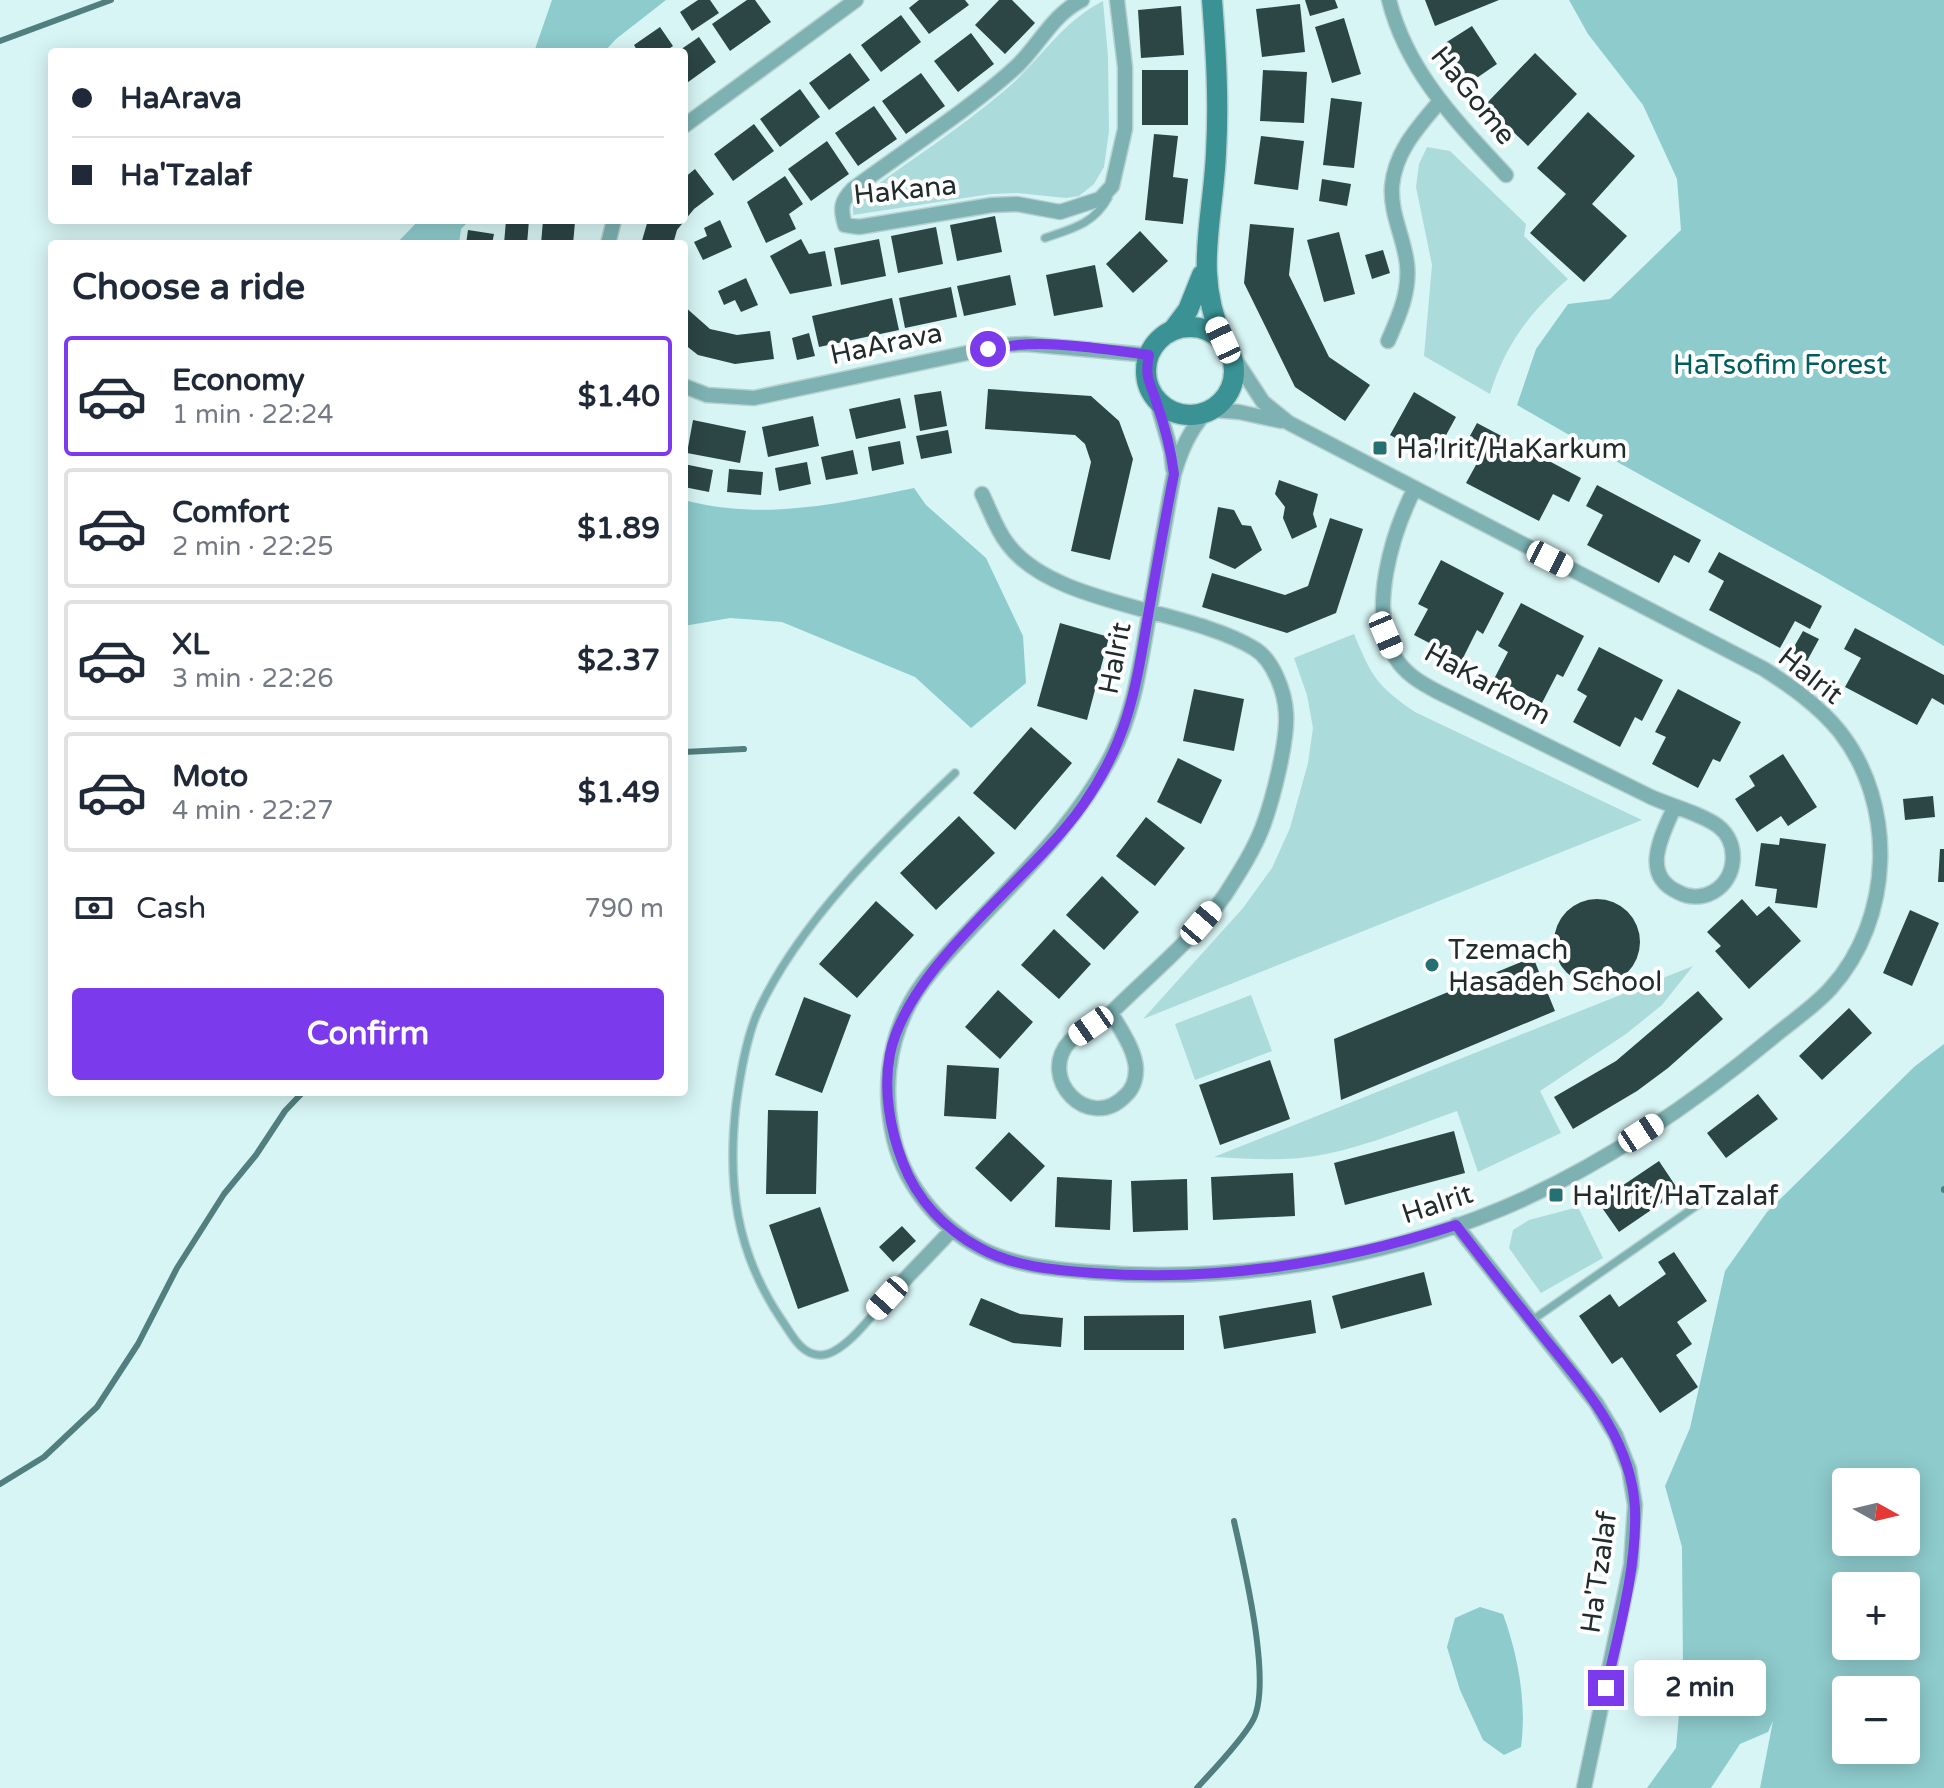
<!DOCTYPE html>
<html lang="en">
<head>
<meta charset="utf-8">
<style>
  body { margin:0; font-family:"Varela Round",sans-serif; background:#f2f2f3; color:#1f2937; height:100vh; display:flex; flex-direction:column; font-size:30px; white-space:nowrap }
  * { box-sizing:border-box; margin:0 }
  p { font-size:26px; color:#747a83 }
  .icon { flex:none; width:44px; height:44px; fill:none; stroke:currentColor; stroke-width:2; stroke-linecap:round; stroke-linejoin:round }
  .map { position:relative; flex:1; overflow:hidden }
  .panel { position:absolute; left:48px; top:240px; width:640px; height:856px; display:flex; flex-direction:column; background:#fff; border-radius:8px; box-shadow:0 4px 20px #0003 }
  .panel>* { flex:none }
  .top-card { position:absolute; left:48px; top:48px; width:640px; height:176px; border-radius:8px; box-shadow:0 4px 20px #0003; display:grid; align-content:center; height:176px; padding:0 24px; background:#fff }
  .needle { width:52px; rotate:98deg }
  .tools { position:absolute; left:1832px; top:1468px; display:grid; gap:16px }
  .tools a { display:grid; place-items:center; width:88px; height:88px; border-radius:8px; background:#fff; box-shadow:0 4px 20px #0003; font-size:40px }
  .end { position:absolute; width:36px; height:36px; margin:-18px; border:10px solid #7c3aed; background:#fff; box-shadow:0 0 0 4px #fff }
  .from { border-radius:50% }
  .bubble { position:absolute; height:56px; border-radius:8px; background:#fff; box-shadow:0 4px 20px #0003; font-size:26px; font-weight:700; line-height:56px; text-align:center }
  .car { position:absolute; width:24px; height:48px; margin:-24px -12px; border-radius:10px; box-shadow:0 0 6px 2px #0007; background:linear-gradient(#fff 24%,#345 0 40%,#fff 0 76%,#345 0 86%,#fff 0) }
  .top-card b { display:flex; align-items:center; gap:28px; height:76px; font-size:30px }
  .top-card b+b { border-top:2px solid #e0e1e3 }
  .top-card i { width:20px; height:20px; background:#1f2937 }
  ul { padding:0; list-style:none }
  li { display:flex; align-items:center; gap:24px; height:120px; margin:0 16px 12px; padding:0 8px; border:4px solid #e0e1e3; border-radius:8px }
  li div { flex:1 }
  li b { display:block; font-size:30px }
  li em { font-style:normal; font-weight:700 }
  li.active { border-color:#7c3aed }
  li>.icon { width:72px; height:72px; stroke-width:1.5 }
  h2 { padding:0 24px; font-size:36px; line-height:96px }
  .pay { display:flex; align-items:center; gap:20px; height:88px; padding:0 24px; font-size:30px }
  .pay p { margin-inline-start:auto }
  .primary-button { display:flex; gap:16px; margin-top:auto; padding:16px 24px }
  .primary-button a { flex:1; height:92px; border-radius:8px; background:#7c3aed; color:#fff; font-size:32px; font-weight:700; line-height:92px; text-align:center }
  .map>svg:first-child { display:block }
  .green { fill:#acdbdb }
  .forest { fill:#8ecbcc; fill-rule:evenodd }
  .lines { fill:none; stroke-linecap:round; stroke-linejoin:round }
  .stream { stroke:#517f7f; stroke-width:6 }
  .building { fill:#2c4545 }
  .lane-casing { stroke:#b7d1d1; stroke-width:10 }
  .street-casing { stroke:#b7d1d1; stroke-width:17 }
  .secondary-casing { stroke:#b7d1d1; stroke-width:23 }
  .lane { stroke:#7db1b2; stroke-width:7 }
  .street { stroke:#7db1b2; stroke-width:14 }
  .secondary { stroke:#3a9294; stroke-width:20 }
  .route { stroke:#7c3aed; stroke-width:10 }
  .poi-dot { fill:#257072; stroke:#fff; stroke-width:3 }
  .labels { text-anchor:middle; stroke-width:8; stroke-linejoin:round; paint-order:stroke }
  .street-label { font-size:28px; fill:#212c2c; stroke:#fff }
  .park-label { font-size:28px; fill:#005e5f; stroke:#fff }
  .poi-label { font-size:28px; fill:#212c2c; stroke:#fff; text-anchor:start }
</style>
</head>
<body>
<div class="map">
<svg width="1944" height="1788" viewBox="0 0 1944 1788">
  <rect width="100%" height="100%" fill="#d8f5f5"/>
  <!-- green -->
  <path class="green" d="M1103,1L1108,56L1109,131L1104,167L1094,184L1079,196L1066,198L1017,193L991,194L853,215V205L860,197C908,162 959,129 1004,91C1040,61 1060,23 1103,1Z
    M1427,147L1450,151L1526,224L1524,236L1568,279C1530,312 1505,345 1490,394L1424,356L1432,265L1416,187L1419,164Z
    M1354,634C1372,677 1376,685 1415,712L1642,820L1143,1019L1243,908L1272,868L1290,828L1308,763L1313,728L1307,695L1294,658Z
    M1693,966L1662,1005L1626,1034L1540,1091L1561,1133L1478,1172L1457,1111C1414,1126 1371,1145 1326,1154C1289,1162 1251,1159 1214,1157Z
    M1251,995L1272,1051L1195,1080L1175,1024Z
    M1578,1207L1603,1258L1541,1293L1509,1248L1513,1230L1529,1220Z"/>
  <!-- forest -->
  <path class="forest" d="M552,0H666L616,39L604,52H534Z
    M1569,0H1944V646C1804,562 1658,487 1517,405L1536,349L1568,304L1610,299L1681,230L1677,179L1643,105L1588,34Z
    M419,220H470L461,229L459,244H396Z
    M914,488L926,505L986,558L1023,636L1026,683L971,728L915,677L782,622L730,618L684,626V500C764,521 836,504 914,488Z
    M1944,1044V1788H1760L1773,1721L1768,1732L1740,1744L1711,1788H1647L1676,1748L1683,1669L1682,1547L1665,1486L1690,1428L1725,1271L1767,1212L1914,1067ZM1846,1482H1906V1542H1846ZM1906,1586V1646H1846V1586ZM1906,1690V1750H1846V1690Z
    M1480,1607L1503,1614C1518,1655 1527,1703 1521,1747L1504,1755L1483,1740L1460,1690L1447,1647L1455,1618Z"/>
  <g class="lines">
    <!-- stream -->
    <path class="stream" d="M0,41L111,0
      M684,752L744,749
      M1944,1189V1190
      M0,1484L44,1457L97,1407L138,1344L177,1268L224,1194L256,1155L285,1111L303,1092
      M1197,1788C1214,1769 1239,1744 1252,1722C1274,1686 1243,1563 1234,1521"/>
  </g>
  <!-- building -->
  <path class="building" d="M698,0H710L719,13L692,31L680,12Z
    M747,0H755L771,22L730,51L712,24Z
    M919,0H965L969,5L929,34L909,8Z
    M999,0H1012L1035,23L1005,54L975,25Z
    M1305,0H1335L1338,8L1310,16Z
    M1425,0H1499L1435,26Z
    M1300,4L1305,52L1262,57L1256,9Z
    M1181,6L1184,55L1141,58L1138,10Z
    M901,15L921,42L881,72L861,45Z
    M1344,18L1361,74L1332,83L1315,27Z
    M1472,26L1497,64L1468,84L1442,45Z
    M660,27L673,46L664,52H638L634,45Z
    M971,33L994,64L958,92L934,61Z
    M699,37L716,62L684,85V52H677Z
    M850,53L870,80L829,110L809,83Z
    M1535,53L1577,94L1528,146L1485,105Z
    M1142,70H1188V125H1142Z
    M1263,70L1307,72L1304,123L1260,121Z
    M921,73L945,106L906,134L882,101Z
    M800,89L820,117L780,147L760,119Z
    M1331,98L1362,102L1354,168L1323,165Z
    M874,106L897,139L858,166L835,133Z
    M1588,112L1635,156L1592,204L1627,236L1584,282L1530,233L1566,194L1537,168Z
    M754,124L774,151L733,181L714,154Z
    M1154,134L1178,136L1173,177L1188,179L1183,224L1145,220Z
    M1261,136L1304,141L1298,190L1254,184Z
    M827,141L849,174L811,201L788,169Z
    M695,169L714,194L694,209L677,230L673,244H641L648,220H684V178Z
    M785,176L803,204L789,214L796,229L766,243L747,202Z
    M1322,179L1351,184L1347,206L1319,201Z
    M995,216L1002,252L957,261L950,225Z
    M506,220H529L527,244H504Z
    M543,220L575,222L573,244H541Z
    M720,220L732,247L703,260L694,242L707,236L704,228Z
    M1250,224L1294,228L1289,275L1329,357L1370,385L1345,421L1295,387L1244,283Z
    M936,227L943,264L898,273L891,236Z
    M468,230L494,234L492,244H466Z
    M1140,231L1168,261L1133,293L1106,264Z
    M1339,232L1355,294L1324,302L1307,240Z
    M801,239L809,254L825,251L832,286L790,294L770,256Z
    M879,239L886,276L841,285L834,248Z
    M1383,250L1390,273L1372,279L1365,255Z
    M1095,265L1103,307L1054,316L1046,275Z
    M1010,275L1016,305L964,316L957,286Z
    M746,278L758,305L741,312L735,300L724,305L718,291Z
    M951,287L957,317L905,328L899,298Z
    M892,298L899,330L819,347L812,316Z
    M684,306L710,329L737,335L770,331L774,359L735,364L698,355L684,344Z
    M809,333L815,356L797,360L792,338Z
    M988,389L1091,396L1119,421L1133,459L1110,560L1071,551L1091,462L1085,444L1075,435L985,429Z
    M941,391L947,426L920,431L914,395Z
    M1414,392L1456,417L1433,459L1390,435Z
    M900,398L906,428L856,439L849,409Z
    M813,416L819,446L768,457L762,427Z
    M693,420L746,431L740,463L687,453Z
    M1477,423L1581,478L1569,502L1553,494L1539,521L1466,483L1482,454L1465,445Z
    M948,430L952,453L921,459L916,436Z
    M900,441L904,464L872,471L868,447Z
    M853,450L858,474L826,480L821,457Z
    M807,462L811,484L779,491L775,468Z
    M684,464L713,470L709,492L684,487Z
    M729,469L763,472L761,495L727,492Z
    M1279,480L1318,494L1313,514L1317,527L1292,539L1283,518L1285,507L1275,494Z
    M1597,485L1701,540L1689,563L1674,555L1659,583L1587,545L1603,515L1586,506Z
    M1218,507L1234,510L1242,525L1251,526L1262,550L1235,569L1209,558Z
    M1330,518L1363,529L1336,613L1287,633L1202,607L1212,573L1285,595L1308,586Z
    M1719,552L1822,606L1810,629L1795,621L1780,648L1709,610L1724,581L1708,572Z
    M1441,560L1504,593L1483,634L1477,630L1462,660L1414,635L1428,609L1418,604Z
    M1521,603L1584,636L1563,677L1557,674L1542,703L1494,679L1508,652L1498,646Z
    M1060,623L1109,637L1087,720L1037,706Z
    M1855,628L1944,675V705L1932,698L1917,725L1845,687L1861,658L1844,649Z
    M1803,631L1819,639L1807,661L1791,652Z
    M1599,647L1663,680L1642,721L1635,717L1620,747L1573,722L1587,696L1577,690Z
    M1194,689L1244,699L1234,751L1183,741Z
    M1678,689L1741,722L1720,762L1713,759L1698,788L1652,764L1666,737L1655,732Z
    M1031,727L1072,763L1015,830L973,793Z
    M1783,754L1817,807L1788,826L1781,816L1757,832L1735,799L1755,786L1749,776Z
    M1178,758L1222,780L1201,824L1157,802Z
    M1933,796L1935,817L1905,820L1903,799Z
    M959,816L995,853L936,910L900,873Z
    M1146,817L1185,848L1155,886L1116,856Z
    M1780,838L1826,844L1817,908L1775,903L1777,889L1755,886L1761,843L1779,845Z
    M1940,849H1944V882H1938Z
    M1102,876L1139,912L1104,950L1066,915Z
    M1742,899L1757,916L1769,906L1801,941L1749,989L1715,951L1721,946L1707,932Z
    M1554 942a43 43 0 1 1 86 0a43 43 0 1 1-86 0Z
    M876,901L914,935L857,998L819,964Z
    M1910,910L1939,923L1912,986L1883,973Z
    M1054,929L1091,964L1059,999L1021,965Z
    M1533,957L1555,1011L1341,1100L1334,1039Z
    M998,990L1033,1022L1000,1059L965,1027Z
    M1698,991L1723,1019L1668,1068L1637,1091L1573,1129L1554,1097L1616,1061Z
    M804,997L851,1015L822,1093L775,1075Z
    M1849,1008L1872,1033L1822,1080L1799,1056Z
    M1270,1060L1290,1119L1220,1145L1199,1085Z
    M947,1065L999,1068L996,1119L944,1116Z
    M1758,1094L1778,1119L1726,1158L1707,1133Z
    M768,1110L818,1111L816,1194H766Z
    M1454,1131L1465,1173L1345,1205L1334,1163Z
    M1009,1132L1045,1166L1011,1202L975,1168Z
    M1659,1161L1679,1191L1619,1232L1598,1202Z
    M1293,1173L1295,1216L1213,1220L1211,1177Z
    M1057,1177L1112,1180L1110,1230L1055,1227Z
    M1187,1179L1188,1230L1133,1232L1131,1181Z
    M820,1207L849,1291L798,1309L769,1225Z
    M902,1226L916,1241L893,1262L879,1247Z
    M1674,1252L1707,1301L1677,1322L1692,1344L1676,1355L1698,1387L1660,1413L1622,1357L1612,1364L1579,1316L1610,1294L1619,1307L1666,1274L1658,1262Z
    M1424,1272L1432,1305L1341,1329L1332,1296Z
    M981,1298L1020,1314L1063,1318L1061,1347L1013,1343L969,1325Z
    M1311,1300L1316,1333L1224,1349L1219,1316Z
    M1184,1315V1350H1084V1316Z"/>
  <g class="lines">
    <defs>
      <path id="lane" d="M1045,238C1071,229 1094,224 1108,198
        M887,1298C872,1315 842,1357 819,1355C800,1354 791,1333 781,1319C736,1252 727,1184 736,1105C740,1076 745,1044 756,1016C796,925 884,840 955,773
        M1531,1321L1699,1204"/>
      <path id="street" d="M1082,0C1053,14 1039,45 1017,66C969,110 905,150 853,189C841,201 840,208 845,225L859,227L992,205L1017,204L1060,212L1100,199L1112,186L1125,129V67L1117,0
        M1389,0C1407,72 1457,122 1506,175
        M684,126L856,0
        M608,244L614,220
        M1388,341C1399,316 1410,292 1407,264C1404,237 1390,214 1392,186C1395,151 1419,126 1440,101
        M684,386L707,395L754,398L1005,345L1026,344L1149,355
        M1156,399L1171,451L1173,469
        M1213,410L1239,412L1281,421
        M1205,413C1189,432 1181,450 1174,474C1165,521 1157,568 1149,615C1140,664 1135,709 1112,754C1079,820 1025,871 974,925C950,951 921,979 906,1011C888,1048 884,1090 892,1130C901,1181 937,1226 982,1249C1015,1266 1053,1269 1089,1272C1227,1283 1373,1262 1501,1209C1599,1168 1691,1105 1772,1038C1791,1022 1814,1007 1831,988C1893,919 1897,805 1840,732C1819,706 1792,687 1764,669L1289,423L1263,402L1231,353
        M1415,488C1392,533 1368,611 1395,657C1405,674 1421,683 1438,692C1509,727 1580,762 1651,797C1671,806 1702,814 1718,826C1740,843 1737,879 1713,892C1702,898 1689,898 1678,892C1640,875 1662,835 1674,808
        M982,494C990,510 996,529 1007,543C1052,606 1189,608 1255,649C1273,660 1285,692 1286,713C1288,740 1273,799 1263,826C1254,850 1239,873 1225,895C1194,939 1149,975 1111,1013
        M1111,1013C1120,1029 1135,1049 1136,1069C1136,1079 1133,1089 1125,1096C1089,1133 1036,1078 1070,1041C1081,1030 1098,1022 1111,1013Z
        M1456,1225L1596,1403L1616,1436L1629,1469L1635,1505L1631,1565L1584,1788
        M887,1298L952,1230"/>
      <path id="secondary" d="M1212,0C1216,52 1219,101 1216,153C1213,222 1193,274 1223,340
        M1146 371a44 44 0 1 1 88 0a44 44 0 1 1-88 0Z
        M1173,330L1188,310L1202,275"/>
    </defs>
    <!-- lane casing -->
    <use href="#lane" class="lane-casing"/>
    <!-- street casing -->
    <use href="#street" class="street-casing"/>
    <!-- secondary casing -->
    <use href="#secondary" class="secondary-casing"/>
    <!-- lane -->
    <use href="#lane" class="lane"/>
    <!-- street -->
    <use href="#street" class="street"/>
    <!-- secondary -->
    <use href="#secondary" class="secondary"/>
  </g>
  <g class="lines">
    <!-- route -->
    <path class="route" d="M988,349C1041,338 1096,348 1149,355C1144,379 1151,383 1157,404C1165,427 1171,450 1174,474C1165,519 1157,565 1149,610C1136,687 1129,739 1083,805C1030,881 909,963 890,1054C883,1090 890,1130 903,1163C917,1200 945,1229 980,1248C1014,1267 1056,1270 1094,1273C1216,1282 1339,1263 1456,1225C1484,1262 1513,1298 1542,1335C1584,1387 1631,1438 1635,1508C1637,1568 1619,1630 1606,1688"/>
  </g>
  <!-- markers -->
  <g class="poi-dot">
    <rect x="1372" y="440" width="16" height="16" rx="4"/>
    <circle cx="1432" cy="965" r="8"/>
    <rect x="1548" y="1187" width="16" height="16" rx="4"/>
  </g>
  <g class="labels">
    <!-- street labels -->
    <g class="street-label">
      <text transform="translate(1474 95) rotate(51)" y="10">HaGome</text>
      <text transform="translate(905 189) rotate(-6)" y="10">HaKana</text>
      <text transform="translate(886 343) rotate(-12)" y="10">HaArava</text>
      <text transform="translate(1114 658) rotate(-79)" y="10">HaIrit</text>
      <text transform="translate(1811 675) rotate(38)" y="10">HaIrit</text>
      <text transform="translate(1488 683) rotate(29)" y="10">HaKarkom</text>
      <text transform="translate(1437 1203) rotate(-18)" y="10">HaIrit</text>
      <text transform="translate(1598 1572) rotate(-82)" y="10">Ha'Tzalaf</text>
    </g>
    <!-- park labels -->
    <g class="park-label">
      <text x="1780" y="374">HaTsofim Forest</text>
    </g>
    <!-- poi labels -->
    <g class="poi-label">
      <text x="1396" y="458">Ha'Irit/HaKarkum</text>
      <text x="1448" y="959">Tzemach<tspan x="1448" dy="32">Hasadeh School</tspan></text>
      <text x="1572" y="1205">Ha'Irit/HaTzalaf</text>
    </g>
  </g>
</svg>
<div class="tools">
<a><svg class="needle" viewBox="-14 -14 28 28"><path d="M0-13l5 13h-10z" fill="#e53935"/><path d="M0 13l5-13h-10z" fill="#747a83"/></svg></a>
<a>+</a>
<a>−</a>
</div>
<i class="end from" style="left:988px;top:349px"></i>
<i class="end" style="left:1606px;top:1688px"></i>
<div class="bubble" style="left:1634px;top:1660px;width:132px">2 min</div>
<i class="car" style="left:1223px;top:340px;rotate:335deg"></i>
<i class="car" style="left:1550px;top:559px;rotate:117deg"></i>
<i class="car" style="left:1386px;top:635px;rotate:157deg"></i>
<i class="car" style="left:1201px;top:923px;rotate:41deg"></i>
<i class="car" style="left:1091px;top:1026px;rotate:235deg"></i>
<i class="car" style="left:1641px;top:1133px;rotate:57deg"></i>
<i class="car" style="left:887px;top:1298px;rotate:222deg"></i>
<div class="top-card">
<b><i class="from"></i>HaArava</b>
<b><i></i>Ha'Tzalaf</b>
</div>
<section class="panel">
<h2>Choose a ride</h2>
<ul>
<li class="active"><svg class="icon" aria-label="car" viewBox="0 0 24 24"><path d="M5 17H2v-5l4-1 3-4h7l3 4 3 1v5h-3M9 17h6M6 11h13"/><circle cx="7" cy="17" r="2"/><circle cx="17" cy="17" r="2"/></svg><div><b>Economy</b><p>1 min · 22:24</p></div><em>$1.40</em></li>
<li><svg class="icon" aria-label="car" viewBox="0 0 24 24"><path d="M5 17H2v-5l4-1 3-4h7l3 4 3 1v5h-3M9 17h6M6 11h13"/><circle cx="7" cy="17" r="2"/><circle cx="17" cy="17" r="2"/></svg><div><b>Comfort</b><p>2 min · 22:25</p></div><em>$1.89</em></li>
<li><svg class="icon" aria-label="car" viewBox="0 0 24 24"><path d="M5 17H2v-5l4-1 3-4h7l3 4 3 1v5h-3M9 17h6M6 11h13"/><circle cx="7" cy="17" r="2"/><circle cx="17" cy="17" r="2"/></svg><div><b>XL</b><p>3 min · 22:26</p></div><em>$2.37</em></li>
<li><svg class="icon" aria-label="car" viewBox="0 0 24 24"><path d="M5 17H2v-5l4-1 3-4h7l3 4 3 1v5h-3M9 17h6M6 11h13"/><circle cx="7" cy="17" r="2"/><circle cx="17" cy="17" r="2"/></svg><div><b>Moto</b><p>4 min · 22:27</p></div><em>$1.49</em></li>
</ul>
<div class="pay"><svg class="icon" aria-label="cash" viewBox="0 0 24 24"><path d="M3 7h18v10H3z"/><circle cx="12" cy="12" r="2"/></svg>Cash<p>790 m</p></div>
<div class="primary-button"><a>Confirm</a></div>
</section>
</div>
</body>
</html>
